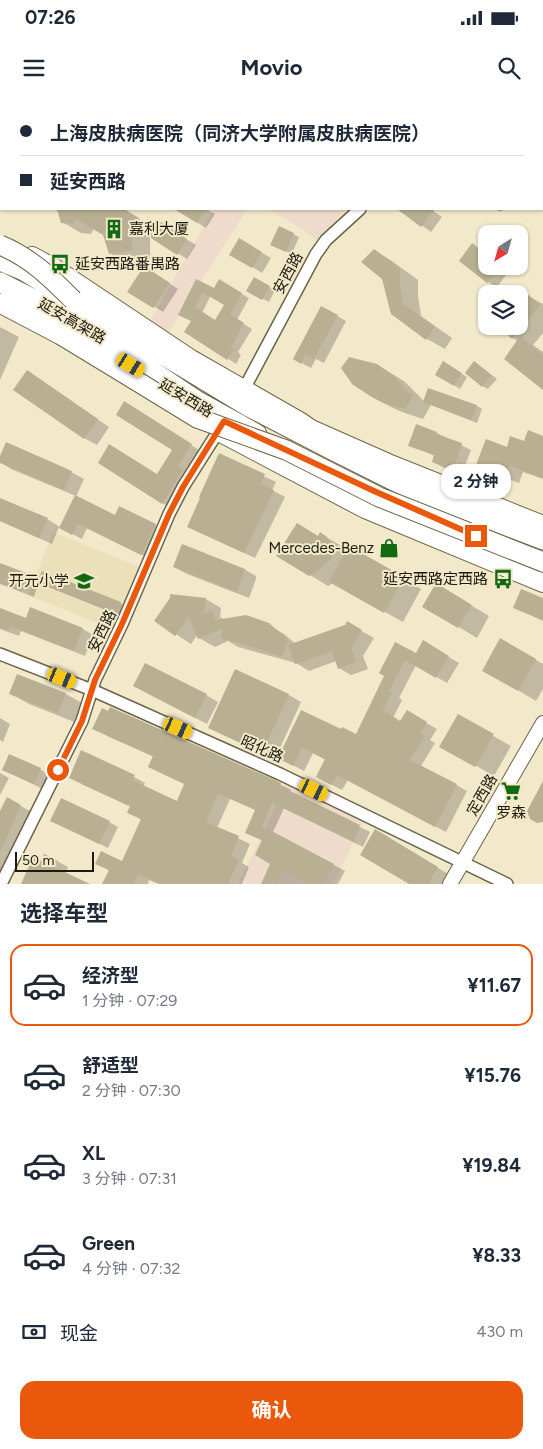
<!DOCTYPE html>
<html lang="zh">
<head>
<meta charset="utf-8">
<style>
  body { margin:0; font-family:Figtree,"Noto Sans SC",sans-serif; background:#f2f2f3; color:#1f2937; height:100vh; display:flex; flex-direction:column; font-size:19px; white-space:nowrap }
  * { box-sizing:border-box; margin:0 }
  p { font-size:16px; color:#747a83 }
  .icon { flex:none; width:28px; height:28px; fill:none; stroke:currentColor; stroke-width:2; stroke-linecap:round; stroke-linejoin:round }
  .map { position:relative; height:784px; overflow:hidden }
  .drawer { display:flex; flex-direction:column; background:#fff; flex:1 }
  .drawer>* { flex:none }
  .top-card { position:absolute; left:0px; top:0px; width:544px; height:110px; box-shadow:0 1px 4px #0004; display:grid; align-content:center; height:110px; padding:0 20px; background:#fff }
  .needle { width:32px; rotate:217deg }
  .controls { position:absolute; left:478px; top:125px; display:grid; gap:10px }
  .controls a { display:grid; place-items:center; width:50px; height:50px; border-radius:10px; background:#fff; box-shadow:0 1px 4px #0004; font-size:25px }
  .scale { position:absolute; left:15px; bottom:12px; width:79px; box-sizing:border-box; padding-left:5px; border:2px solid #1d1a0f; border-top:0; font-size:14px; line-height:18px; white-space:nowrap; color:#1d1a0f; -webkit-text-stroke:4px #f2e8ca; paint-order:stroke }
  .end { position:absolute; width:22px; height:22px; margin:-11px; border:6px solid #ea580c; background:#fff; box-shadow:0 0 0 2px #fff }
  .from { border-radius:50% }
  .bubble { position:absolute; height:35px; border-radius:15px; background:#fff; box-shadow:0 1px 4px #0004; font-size:16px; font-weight:700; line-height:35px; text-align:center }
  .car { position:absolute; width:15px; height:30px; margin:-15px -8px; border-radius:6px; box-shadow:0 0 4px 1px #0007; background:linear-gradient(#f5c518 24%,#345 0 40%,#f5c518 0 76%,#345 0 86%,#f5c518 0) }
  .top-card b { display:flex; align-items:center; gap:18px; height:48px; font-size:19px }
  .top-card b+b { border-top:1px solid #e0e1e3 }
  .top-card i { width:12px; height:12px; background:#1f2937 }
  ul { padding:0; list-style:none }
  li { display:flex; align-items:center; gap:15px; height:82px; margin:0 10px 8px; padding:0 10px; border:2px solid transparent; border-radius:15px }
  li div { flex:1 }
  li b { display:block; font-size:19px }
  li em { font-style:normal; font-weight:700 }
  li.on { border-color:#ea580c }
  li>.icon { width:45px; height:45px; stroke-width:1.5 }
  h2 { padding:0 20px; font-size:22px; line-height:60px }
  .pay { display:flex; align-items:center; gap:12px; height:55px; padding:0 20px; font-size:19px }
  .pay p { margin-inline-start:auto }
  .cta { display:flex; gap:10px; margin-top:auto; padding:10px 20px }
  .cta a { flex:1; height:58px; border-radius:15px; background:#ea580c; color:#fff; font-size:20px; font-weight:700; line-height:58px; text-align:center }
  .status { display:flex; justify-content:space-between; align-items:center; height:35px; padding:0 25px; background:#fff; direction:ltr }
  .status svg { height:14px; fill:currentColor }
  header { display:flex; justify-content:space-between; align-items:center; height:65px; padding:0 20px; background:#fff; font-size:22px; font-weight:700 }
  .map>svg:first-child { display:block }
  .commercial { fill:#eedbcb }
  .built { fill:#ece0ba }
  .shadow { fill:#0003; fill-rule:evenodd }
  .building { fill:#b9b093; fill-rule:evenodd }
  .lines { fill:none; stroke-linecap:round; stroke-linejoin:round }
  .minor-casing { stroke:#6c6449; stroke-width:14 }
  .tertiary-casing { stroke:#6c6449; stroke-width:16 }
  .primary-casing { stroke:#6c6449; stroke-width:20 }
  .trunk-casing { stroke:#6c6449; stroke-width:21 }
  .minor { stroke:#fff; stroke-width:11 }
  .tertiary { stroke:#fff; stroke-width:14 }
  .primary { stroke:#fff; stroke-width:18 }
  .trunk { stroke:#fff; stroke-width:19 }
  .trunk-bridge-casing { stroke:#6c6449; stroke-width:21; stroke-linecap:butt }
  .trunk-bridge { stroke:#fff; stroke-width:19 }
  .route { stroke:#ea580c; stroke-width:6 }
  .labels { text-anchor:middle; stroke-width:4; stroke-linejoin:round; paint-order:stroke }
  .poi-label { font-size:15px; fill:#1d1a0f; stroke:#f2e8ca; text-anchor:end }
  .street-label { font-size:15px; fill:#1d1a0f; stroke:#f2e8ca }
</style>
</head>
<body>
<div class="status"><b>07:26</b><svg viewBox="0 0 49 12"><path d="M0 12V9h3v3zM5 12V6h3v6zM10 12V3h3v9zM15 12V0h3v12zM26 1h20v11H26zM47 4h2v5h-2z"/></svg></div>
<header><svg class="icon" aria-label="menu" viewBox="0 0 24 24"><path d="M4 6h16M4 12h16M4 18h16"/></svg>Movio<svg class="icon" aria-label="search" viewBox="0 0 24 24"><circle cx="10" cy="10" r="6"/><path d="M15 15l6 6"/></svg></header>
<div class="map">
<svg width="543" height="784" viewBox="0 0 543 784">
  <rect width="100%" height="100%" fill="#f2e8ca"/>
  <!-- commercial -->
  <path class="commercial" d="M110,0H377L112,1Z
    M214,109H247L167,235L149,223Z
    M269,109H345L319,142L306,132Z
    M288,682L365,719L333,784H238Z"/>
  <!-- built -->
  <path class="built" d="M53,432L140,467L115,530L28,495Z"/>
  <!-- shadow -->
  <path class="shadow" d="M350,0H457L350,1Z
    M0,35H1V74L0,73Z
    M542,48H543V82H542Z
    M60,109H123L157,130L170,129L196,145L187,159L150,136V159L128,164L110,153L104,134L94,128L91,134L81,133L62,122Z
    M176,109H207L215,114L206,128Z
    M399,109H430L442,117L431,132Z
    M495,109H504L501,112Z
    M293,134L299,137L292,154L278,148Z
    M239,140L271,158L262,173L231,154Z
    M472,145L486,154V166H503L509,171L497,187L488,182Z
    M374,150L392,161L418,180V196L421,216L452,238L445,249L427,239L383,179Z
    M153,173L178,189L163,212L129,191Z
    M254,179L275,190L269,202L248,191Z
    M196,180L214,189L219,181L249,198L237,220L252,229L238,252L241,255L236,264L186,231L193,221ZM211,195L226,204L215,222L202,213Z
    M525,194L543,204V233L533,245L543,252V288L518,241L513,238L519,226V201Z
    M337,216L346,221L324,263L316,259L311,268L294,259Z
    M0,227L19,237L0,280Z
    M475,262L497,279L488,289L482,286Z
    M444,263L467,277L460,289L437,274Z
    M377,265L404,281L425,302L477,306L482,309L477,323L431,305L423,319L402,312L389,306L370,295Z
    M27,272L109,327L97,345L84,338Z
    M136,309L202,352L173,409L162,403L157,375L173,350Z
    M437,333L471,350L462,374L442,367L433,362L435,356L410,345Z
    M543,337V379L523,372L519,383L490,372L478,365L507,348Z
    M220,355L276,382L272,390L285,397L255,458L189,427Z
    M0,359L71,372L84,379L76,397L115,416L120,408L165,430L150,459L87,428L82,439L59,427L52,444L0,421V399L47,419L60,427L76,396L11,369L0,362Z
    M321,434L338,444L347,452L350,448L421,489L403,522L333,483L328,486L310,475Z
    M0,464L28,475L39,481L42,472L120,503L130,509L126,518L48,487L39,482L34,497L0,484Z
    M174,467L244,469L256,476V479L249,498L187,474Z
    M437,485L489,516L477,538L424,506Z
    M206,499L221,508L220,517L225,520L268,524L284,534L296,544L346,526L347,523L374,538L363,556L368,569L351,575L339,568L336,561L309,571L296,563L238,547L228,541L215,547L199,538L198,534L191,544L156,521Z
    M543,500V521L515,508Z
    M31,508L83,529L93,535L85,556L21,531L19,536L0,529V509L26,520Z
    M501,540L543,564V589L536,601L484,570Z
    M423,542L459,563L447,583L416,565L399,598L402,600L393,618L401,622L407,612L437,629L430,640L435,643L421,666L467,691L446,732L348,680L342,690L328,683L326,660L313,653L304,671L279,658L341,631L357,636L385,575L381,573L416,554Z
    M18,575L66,594L84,604L77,623L29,604L11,594Z
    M147,593L206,595L218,602L207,624Z
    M289,595L301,602L275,659L222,634Z
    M458,616L511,646L494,676L441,646Z
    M0,618L10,624L3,642L0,640Z
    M105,635L280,684L291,690L290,693L370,732L363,747L284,708L273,732L345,771L338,784H263L272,764L263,741L247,733L256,710L230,699L217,728L250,744L242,763L249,767L242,784H159L149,780L148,784H104L110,771L97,763L122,762L142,720L128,712L131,707L81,684L82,652L134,677L145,683L143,687L177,703L186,684L154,657Z
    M40,669L49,675L43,689L3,670Z
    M0,673L9,678L0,695Z
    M7,699L30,711L0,783V711H1Z
    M52,721L109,722L118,727L108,748Z
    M376,731L450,775L445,784H411Z
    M57,761L68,767L65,774L85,784H22L41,763Z"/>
  <!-- building -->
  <path class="building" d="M57,109H124L139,118L135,128L133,126L132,150L109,154L103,135L76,119L73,124L61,123Z
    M174,109H206L197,123Z
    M397,109H435L421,127Z
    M161,122L187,139L177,155L151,138Z
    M279,126L294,133L286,152L270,145Z
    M239,138L262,152L252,168L229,155Z
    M472,143L486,154V166H500L487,183L459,161Z
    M374,149L400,168V185L403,204L435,227L426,240L391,214L382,179L361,162Z
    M144,166L170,183L153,208L127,192Z
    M254,177L270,186L262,200L246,191Z
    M196,179L214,188L219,179L242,193L230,214L244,223L231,247L234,249L227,260L184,232L191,221L178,215ZM202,192L224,205L215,220L195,207Z
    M525,192L540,205L512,239L497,226H519V199Z
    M321,206L338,215L314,259L306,254L301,264L293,259Z
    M520,236L543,255V290L504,259Z
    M349,257L377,264L393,275L409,293L413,295L405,309L383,303L370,296L352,284L341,268Z
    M443,261L462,273L454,286L435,275Z
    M474,261L491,275L482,287L465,273Z
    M27,270L98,319L84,339L13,290Z
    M428,288L477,305L471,320L423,302Z
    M124,301L192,344L178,366L183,369L162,404L98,363L109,344L157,374L172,350L116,315Z
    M416,324L437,332L436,334L462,343L453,370L432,362L434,355L408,346Z
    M528,330L543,336V378L510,366L506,377L476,365L486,339L507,347L510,336L524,341Z
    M6,342L72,371L64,390L0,363V356Z
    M219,353L265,374L261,384L274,390L244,453L187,427L200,398L199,397Z
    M75,395L115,415L119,406L156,424L141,455L78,424L72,435L59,428Z
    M0,398L48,418L39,438L0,421Z
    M297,423L318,436L320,432L327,437L332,446V458L316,472L309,476L276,456Z
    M182,444L245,469L237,492L173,467Z
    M349,446L404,477L384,513L329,482Z
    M0,463L29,474L22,492L0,483Z
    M42,471L121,502L116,514L37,482Z
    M436,483L472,505L458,528L422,507Z
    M521,489L543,498V520L513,508Z
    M170,494L206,498L204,514L212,511L216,520L246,515L269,523L288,540L282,556L221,538L223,528L198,539L189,517L175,536L154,521L170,498Z
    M30,507L83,528L74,551L10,526L8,531L0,528V508L26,518Z
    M347,521L362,530L351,548L356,562L338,569L332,551L295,564L288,545L345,525Z
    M500,538L536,559L518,591L482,571Z
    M423,540L449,556L436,578L405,560L389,591L392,593L383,610L400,621L407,610L427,622L420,633L425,636L410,660L457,684L435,727L337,675L331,685L316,677L325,659L302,648L293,666L278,658L301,610L341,629L342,627L356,634L384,576L379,573L395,542L416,553Z
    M145,563L207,594L195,618L133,586Z
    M235,569L289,594L262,653L208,628Z
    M17,574L66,593L58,613L9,594Z
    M110,607L277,681L281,683L280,686L360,725L352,741L272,703L262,726L334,764L324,784H309L283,770L277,784H261L270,764L255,755L262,740L245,733L255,710L218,693L206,722L239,736L231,756L239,760L228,784H160L138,774L134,784H102L109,770L95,764L101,751L122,761L141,719L127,713L130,706L69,678L81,650L135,675L132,680L177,701L184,684L148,667L153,656L92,629L102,608L108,611Z
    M458,614L494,634L475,667L439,647Z
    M9,654L41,668L34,684L2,670Z
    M543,681V722L537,723L530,719L527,711Z
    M7,697L21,705L0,752V711Z
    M61,698L110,721L99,744L50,721Z
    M375,729L438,767L428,784H409L360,755Z
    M44,754L57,760L54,767L90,784H21L33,757L41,761Z"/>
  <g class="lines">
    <defs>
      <path id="minor" d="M522,0L524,1
        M452,1L453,0
        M542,16H543
        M542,30L543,29
        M244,289L316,154L326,140L360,109
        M0,554L92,590L280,674L507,784
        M1,784L82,621L95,580L122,524L169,414L183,387L221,327"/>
      <path id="tertiary" d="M450,784L543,623"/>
      <path id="primary" d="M32,156L56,169L191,259L301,322L311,329L388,363L543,425
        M22,203L106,250
        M219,332L365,409L543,483"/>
      <path id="trunk" d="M0,161L24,171L249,307L334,351L408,388L543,440
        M0,182L79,222L196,300L257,334
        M0,203L61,235L135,280"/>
    </defs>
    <!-- minor casing -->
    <use href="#minor" class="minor-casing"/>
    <!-- tertiary casing -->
    <use href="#tertiary" class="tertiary-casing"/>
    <!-- primary casing -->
    <use href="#primary" class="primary-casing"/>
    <!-- trunk casing -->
    <use href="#trunk" class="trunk-casing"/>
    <!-- minor -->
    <use href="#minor" class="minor"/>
    <!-- tertiary -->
    <use href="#tertiary" class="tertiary"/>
    <!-- primary -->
    <use href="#primary" class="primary"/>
    <!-- trunk -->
    <use href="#trunk" class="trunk"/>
    <defs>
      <path id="trunk-bridge" d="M0,145C31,158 50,177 73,200
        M135,280L197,318L286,350L379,397L543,462"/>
    </defs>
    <!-- trunk-bridge casing -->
    <use href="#trunk-bridge" class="trunk-bridge-casing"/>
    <!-- trunk-bridge -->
    <use href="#trunk-bridge" class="trunk-bridge"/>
  </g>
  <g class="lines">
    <!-- route -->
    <path class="route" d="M58,670L82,621L95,580L122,524L169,414L183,387L224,321L374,391L476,436"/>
  </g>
  <!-- icons -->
  <defs>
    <symbol id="building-bare" viewBox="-9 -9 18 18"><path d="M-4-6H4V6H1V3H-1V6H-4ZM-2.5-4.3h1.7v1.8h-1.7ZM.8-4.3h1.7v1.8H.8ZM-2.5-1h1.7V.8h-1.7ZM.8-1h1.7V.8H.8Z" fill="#136a11" stroke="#f2e8ca" stroke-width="2.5" paint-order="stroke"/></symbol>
    <symbol id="bus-bare" viewBox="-9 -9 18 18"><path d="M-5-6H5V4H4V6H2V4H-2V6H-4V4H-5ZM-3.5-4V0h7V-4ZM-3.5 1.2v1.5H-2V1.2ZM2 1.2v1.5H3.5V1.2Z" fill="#136a11" stroke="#f2e8ca" stroke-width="2.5" paint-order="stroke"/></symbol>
    <symbol id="shop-bare" viewBox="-9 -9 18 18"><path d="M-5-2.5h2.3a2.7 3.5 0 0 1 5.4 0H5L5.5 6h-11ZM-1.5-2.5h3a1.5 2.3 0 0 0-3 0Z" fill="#136a11" stroke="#f2e8ca" stroke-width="2.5" paint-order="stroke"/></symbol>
    <symbol id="school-bare" viewBox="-9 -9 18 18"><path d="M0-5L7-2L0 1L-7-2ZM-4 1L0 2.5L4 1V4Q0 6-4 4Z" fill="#136a11" stroke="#f2e8ca" stroke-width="2.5" paint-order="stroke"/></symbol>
    <symbol id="supermarket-bare" viewBox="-9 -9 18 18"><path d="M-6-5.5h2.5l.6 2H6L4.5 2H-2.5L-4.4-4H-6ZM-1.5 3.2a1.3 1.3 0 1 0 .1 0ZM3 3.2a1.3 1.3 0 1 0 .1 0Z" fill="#136a11" stroke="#f2e8ca" stroke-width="2.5" paint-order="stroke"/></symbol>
  </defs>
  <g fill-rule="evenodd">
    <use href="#building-bare" x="100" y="115" width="28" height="28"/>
    <use href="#bus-bare" x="46" y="150" width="28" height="28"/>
    <use href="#shop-bare" x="375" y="434" width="28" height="28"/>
    <use href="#bus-bare" x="489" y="465" width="28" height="28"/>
    <use href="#school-bare" x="70" y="467" width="28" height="28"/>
    <use href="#supermarket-bare" x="497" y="677" width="28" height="28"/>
  </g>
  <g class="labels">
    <!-- poi labels -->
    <g class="poi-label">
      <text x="129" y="134" text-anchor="start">嘉利大厦</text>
      <text x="75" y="169" text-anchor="start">延安西路番禺路</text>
      <text x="374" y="453">Mercedes-Benz</text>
      <text x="488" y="484">延安西路定西路</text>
      <text x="69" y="486">开元小学</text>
      <text x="511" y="718" text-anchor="middle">罗森</text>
    </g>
    <!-- street labels -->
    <g class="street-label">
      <text transform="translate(288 173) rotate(-62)" y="5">安西路</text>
      <text transform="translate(72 221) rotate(30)" y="5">延安高架路</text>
      <text transform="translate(186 298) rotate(31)" y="5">延安西路</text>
      <text transform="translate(102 531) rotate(-64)" y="5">安西路</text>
      <text transform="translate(262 649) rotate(24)" y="5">昭化路</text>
      <text transform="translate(482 695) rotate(-60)" y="5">定西路</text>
    </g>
  </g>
</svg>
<div class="controls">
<a><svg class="needle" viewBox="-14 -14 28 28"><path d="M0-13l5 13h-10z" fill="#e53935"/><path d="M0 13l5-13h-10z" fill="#747a83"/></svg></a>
<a><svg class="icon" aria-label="layers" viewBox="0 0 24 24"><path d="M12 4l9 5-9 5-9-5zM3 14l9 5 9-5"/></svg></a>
</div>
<div class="scale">50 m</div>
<i class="end from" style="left:58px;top:670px"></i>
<i class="end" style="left:476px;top:436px"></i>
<div class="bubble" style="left:441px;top:364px;width:70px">2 分钟</div>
<i class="car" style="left:131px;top:265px;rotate:121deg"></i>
<i class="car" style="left:62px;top:578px;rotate:112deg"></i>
<i class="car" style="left:178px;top:628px;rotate:114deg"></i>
<i class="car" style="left:314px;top:690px;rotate:116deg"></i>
<div class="top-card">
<b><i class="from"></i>上海皮肤病医院（同济大学附属皮肤病医院）</b>
<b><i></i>延安西路</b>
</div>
</div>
<section class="drawer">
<h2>选择车型</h2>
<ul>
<li class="on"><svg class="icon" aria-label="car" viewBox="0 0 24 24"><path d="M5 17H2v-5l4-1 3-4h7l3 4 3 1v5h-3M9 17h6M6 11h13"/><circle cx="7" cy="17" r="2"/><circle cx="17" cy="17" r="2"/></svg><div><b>经济型</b><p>1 分钟 · 07:29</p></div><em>¥11.67</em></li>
<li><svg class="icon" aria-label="car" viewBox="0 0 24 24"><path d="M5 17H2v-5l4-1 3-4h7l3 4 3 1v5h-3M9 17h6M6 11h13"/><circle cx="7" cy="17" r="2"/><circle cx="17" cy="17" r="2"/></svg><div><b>舒适型</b><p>2 分钟 · 07:30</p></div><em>¥15.76</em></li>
<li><svg class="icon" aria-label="car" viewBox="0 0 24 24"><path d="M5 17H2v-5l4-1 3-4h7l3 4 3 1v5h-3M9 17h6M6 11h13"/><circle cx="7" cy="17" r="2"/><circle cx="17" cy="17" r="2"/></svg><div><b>XL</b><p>3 分钟 · 07:31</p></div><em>¥19.84</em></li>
<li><svg class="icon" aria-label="car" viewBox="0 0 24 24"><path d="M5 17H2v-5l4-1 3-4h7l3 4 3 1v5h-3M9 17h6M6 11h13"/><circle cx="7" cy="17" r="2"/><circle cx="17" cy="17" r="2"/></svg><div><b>Green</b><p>4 分钟 · 07:32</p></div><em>¥8.33</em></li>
</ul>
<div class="pay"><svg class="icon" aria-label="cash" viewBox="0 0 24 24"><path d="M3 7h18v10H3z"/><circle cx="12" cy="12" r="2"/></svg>现金<p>430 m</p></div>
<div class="cta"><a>确认</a></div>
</section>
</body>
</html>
